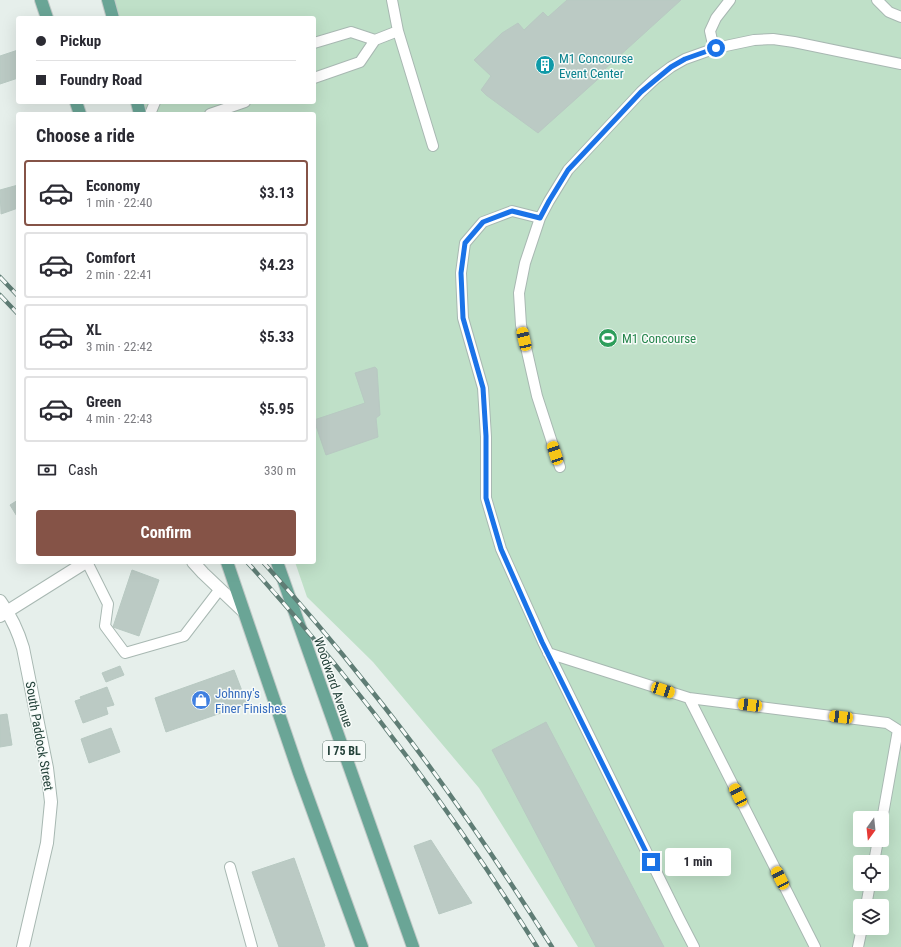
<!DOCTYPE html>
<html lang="en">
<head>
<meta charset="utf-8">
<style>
  body { margin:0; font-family:"Roboto Condensed",sans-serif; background:#f2f2f3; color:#2b2b33; height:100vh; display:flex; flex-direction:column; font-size:15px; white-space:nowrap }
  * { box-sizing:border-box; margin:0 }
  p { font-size:13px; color:#7c7c81 }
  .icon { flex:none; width:22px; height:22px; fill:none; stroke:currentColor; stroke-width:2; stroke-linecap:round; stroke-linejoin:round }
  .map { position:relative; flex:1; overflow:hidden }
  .panel { position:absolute; left:16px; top:112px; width:300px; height:452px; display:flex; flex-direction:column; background:#fff; border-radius:4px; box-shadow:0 4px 16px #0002 }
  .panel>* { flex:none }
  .hud { position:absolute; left:16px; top:16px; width:300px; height:88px; border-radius:4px; box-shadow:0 4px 16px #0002; display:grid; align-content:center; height:88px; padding:0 20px; background:#fff }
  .needle { width:26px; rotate:195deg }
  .tools { position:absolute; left:853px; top:811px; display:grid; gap:8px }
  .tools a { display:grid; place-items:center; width:36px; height:36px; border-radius:4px; background:#fff; box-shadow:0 4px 16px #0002; font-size:20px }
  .end { position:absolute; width:18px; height:18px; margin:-9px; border:5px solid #1a73e8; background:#fff; box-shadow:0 0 0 2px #fff }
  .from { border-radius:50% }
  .bubble { position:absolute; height:28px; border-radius:4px; background:#fff; box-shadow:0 4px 16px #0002; font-size:13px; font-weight:700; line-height:28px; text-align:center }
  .car { position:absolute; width:12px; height:24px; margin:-12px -6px; border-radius:5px; box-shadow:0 0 3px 1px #0007; background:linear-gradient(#f5c518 24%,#345 0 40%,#f5c518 0 76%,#345 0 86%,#f5c518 0) }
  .hud b { display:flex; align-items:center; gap:14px; height:38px; font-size:15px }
  .hud b+b { border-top:1px solid #e1e1e2 }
  .hud i { width:10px; height:10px; background:#2b2b33 }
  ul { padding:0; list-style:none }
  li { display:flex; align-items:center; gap:12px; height:66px; margin:0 8px 6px; padding:0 12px; border:2px solid #e1e1e2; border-radius:4px }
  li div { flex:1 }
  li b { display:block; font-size:15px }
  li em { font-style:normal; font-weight:700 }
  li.selected { border-color:#855347 }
  li>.icon { width:36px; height:36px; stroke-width:1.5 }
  h2 { padding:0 20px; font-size:18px; line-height:48px }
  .pay { display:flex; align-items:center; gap:10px; height:44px; padding:0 20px; font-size:15px }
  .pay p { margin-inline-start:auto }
  .primary-button { display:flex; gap:8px; margin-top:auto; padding:8px 20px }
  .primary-button a { flex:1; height:46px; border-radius:4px; background:#855347; color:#fff; font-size:16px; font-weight:700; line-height:46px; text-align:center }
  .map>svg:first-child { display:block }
  .green { fill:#bfe0c8; fill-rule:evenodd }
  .building { fill:#bbcac4; stroke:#b8c9c2 }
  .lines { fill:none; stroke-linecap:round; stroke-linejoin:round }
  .lane-casing { stroke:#a8b8b2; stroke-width:12 }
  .street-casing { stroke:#a8b8b2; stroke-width:14 }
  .primary-casing { stroke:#c2cac8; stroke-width:14 }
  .lane { stroke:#fff; stroke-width:10 }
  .street { stroke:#fff; stroke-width:12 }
  .primary { stroke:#6aa596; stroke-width:12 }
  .rail-casing { stroke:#5f7d75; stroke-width:4.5 }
  .rail { stroke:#f7fbf9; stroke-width:3; stroke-dasharray:9; stroke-linecap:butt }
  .route { stroke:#1a73e8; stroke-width:5 }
  .labels { text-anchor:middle; stroke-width:3; stroke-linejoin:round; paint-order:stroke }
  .shield { fill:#f7fbf9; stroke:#637a73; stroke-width:1 }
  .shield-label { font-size:12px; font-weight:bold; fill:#24423a }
  .culture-label { font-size:13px; fill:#0d838f; stroke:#f7fbf9; text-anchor:start }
  .leisure-label { font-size:13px; fill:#27864d; stroke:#f7fbf9; text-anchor:start }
  .street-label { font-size:13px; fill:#24423a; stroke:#f7fbf9 }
  .shop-label { font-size:13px; fill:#366cbe; stroke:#f7fbf9; text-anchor:start }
</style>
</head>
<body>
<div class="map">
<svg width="901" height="947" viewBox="0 0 901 947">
  <rect width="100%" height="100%" fill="#e6efeb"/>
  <!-- green -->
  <path class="green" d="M107,0H901V947H578L479,788L373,662L307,597L295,562H314V114H145L141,102H314V18H113ZM860,818H882V840H860ZM860,862H882V884H860ZM860,906H882V928H860Z"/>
  <!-- building -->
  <path class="building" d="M567,0H681L605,69L607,71L538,133L486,95L481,90L491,76L474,60L502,33L518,23L524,30L543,12L548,17Z
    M18,50V78L0,84V56Z
    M18,185V208L1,214L0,190Z
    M375,367L377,369L380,415L376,418L378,437L326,455L314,420L365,403L355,373Z
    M18,500V518L10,505Z
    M132,570L159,580L139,636L113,627Z
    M120,666L124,675L106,682L102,673Z
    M234,670L247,704L166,732L155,698Z
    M107,687L114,705L106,707L108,714L83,723L75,701L81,699L80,697Z
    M7,714L12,745L0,747V715Z
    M546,722L664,947H596L492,750Z
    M111,728L120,752L89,763L81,739Z
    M431,840L472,903L439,914L414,846Z
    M294,858L325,946L323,947H279L252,872Z"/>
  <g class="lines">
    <defs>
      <path id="lane" d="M392,0L398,31
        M877,0L889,12L901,17
        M375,40L398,31L433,146
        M314,43L351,32L375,40L360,62L314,78
        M714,49L710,31L716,18L730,0
        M150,114L155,102
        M210,114L245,102
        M540,218L512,211L483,222L465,243L461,273L463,318L483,388L486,437V498L501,549L543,642L679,918L694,947
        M560,467L537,396L521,325L519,293L525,263L540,218L549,201L568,170L641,92L655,79L671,67L685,59L716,48L754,40L773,39L794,42L901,64
        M87,562L108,604L105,626L125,653L184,636L220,589
        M548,653L689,698L815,947
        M689,698L887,723L898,730L882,820
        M874,862L878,840
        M230,867L252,947
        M866,906L870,884
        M858,947L862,928"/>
      <path id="street" d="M193,562L203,573L243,611
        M0,601C11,616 18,631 23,648L47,768L51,802L47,843L23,947
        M0,616L86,562"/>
      <path id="primary" d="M41,0L47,18
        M108,0L113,18
        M76,102L80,114
        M137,102L140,114
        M227,562L299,773L362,947
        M277,562L413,947"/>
    </defs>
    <!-- lane casing -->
    <use href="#lane" class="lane-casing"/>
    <!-- street casing -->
    <use href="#street" class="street-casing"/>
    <!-- primary casing -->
    <use href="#primary" class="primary-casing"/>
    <!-- lane -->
    <use href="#lane" class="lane"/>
    <!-- street -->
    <use href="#street" class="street"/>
    <!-- primary -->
    <use href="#primary" class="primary"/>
    <defs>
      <path id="rail" d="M0,277L18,296
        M0,295L18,314
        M247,562C355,681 452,811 537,947
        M263,562C299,602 334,643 367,685C434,768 495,857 552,947"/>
    </defs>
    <!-- rail casing -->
    <use href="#rail" class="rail-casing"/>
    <!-- rail -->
    <use href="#rail" class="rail"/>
  </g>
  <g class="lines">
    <!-- route -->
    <path class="route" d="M651,862L542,642L501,549L486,498V436L483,388L463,318L461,273L465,243L483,222L512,211L540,218L549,201L568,170L641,92L671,67L685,59L716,48"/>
  </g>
  <!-- icons -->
  <defs>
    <symbol id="building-disc" viewBox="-11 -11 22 22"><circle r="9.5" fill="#0f9aa8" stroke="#f7fbf9"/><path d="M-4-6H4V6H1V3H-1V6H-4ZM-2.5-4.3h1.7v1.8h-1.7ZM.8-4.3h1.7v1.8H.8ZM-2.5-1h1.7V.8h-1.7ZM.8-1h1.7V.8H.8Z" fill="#fff"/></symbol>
    <symbol id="stadium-disc" viewBox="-11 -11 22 22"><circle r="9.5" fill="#2e9e5b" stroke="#f7fbf9"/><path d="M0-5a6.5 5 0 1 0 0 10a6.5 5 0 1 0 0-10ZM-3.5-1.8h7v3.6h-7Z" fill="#fff"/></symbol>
    <symbol id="shop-disc" viewBox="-11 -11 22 22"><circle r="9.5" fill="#3f7fe0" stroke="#f7fbf9"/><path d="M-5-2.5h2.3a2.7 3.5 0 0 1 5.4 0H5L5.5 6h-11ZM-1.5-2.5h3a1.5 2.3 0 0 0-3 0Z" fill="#fff"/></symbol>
  </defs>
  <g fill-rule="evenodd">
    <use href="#building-disc" x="534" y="54" width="22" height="22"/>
    <use href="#stadium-disc" x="597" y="327" width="22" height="22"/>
    <use href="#shop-disc" x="190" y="689" width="22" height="22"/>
  </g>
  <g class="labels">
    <!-- shield labels -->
    <rect class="shield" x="323" y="741" width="42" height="20" rx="3"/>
    <g class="shield-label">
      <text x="344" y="755">I 75 BL</text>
    </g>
    <!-- culture labels -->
    <g class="culture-label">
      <text x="559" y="63">M1 Concourse<tspan x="559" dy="15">Event Center</tspan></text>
    </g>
    <!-- leisure labels -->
    <g class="leisure-label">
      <text x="622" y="343">M1 Concourse</text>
    </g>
    <!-- street labels -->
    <g class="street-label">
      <text transform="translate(334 682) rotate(71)" y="5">Woodward Avenue</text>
      <text transform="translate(40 736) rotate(80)" y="5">South Paddock Street</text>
    </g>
    <!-- shop labels -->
    <g class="shop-label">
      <text x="215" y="698">Johnny's<tspan x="215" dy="15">Finer Finishes</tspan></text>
    </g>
  </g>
</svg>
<div class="tools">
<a><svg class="needle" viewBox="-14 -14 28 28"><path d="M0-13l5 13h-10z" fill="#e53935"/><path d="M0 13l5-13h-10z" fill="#7c7c81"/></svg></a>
<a><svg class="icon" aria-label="locate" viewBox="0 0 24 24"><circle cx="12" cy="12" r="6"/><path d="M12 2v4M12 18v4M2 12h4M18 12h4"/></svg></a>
<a><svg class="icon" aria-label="layers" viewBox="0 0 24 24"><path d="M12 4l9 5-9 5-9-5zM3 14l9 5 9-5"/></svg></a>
</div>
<i class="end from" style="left:716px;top:48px"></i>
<i class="end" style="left:651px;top:862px"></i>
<div class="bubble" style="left:665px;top:848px;width:66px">1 min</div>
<i class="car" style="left:524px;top:339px;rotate:347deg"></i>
<i class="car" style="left:555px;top:453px;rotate:342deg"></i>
<i class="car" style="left:663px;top:690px;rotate:108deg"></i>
<i class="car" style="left:750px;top:705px;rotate:277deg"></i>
<i class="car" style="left:841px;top:717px;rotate:277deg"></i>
<i class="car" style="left:738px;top:795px;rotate:333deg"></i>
<i class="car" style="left:780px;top:878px;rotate:333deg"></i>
<div class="hud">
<b><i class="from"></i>Pickup</b>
<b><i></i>Foundry Road</b>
</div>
<section class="panel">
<h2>Choose a ride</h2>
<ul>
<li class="selected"><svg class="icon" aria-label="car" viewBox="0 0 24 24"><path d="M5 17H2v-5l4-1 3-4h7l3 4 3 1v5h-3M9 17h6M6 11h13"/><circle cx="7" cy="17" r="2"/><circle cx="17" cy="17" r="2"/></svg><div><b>Economy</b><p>1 min · 22:40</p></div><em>$3.13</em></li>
<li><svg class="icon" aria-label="car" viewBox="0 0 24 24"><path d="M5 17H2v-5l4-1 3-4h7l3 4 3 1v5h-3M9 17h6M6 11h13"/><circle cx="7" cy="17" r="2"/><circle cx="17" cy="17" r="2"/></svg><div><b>Comfort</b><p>2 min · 22:41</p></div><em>$4.23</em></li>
<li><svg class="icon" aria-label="car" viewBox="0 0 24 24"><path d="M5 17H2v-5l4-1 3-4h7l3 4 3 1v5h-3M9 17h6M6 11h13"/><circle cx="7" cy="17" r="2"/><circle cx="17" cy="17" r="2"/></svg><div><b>XL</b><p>3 min · 22:42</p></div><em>$5.33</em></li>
<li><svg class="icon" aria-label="car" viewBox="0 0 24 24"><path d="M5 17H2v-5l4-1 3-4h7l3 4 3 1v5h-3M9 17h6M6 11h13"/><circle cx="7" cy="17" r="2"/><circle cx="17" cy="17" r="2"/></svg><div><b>Green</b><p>4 min · 22:43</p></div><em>$5.95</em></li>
</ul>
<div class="pay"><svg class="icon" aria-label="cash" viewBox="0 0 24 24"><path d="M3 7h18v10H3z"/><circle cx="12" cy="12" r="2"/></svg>Cash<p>330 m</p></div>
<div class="primary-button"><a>Confirm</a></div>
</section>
</div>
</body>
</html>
